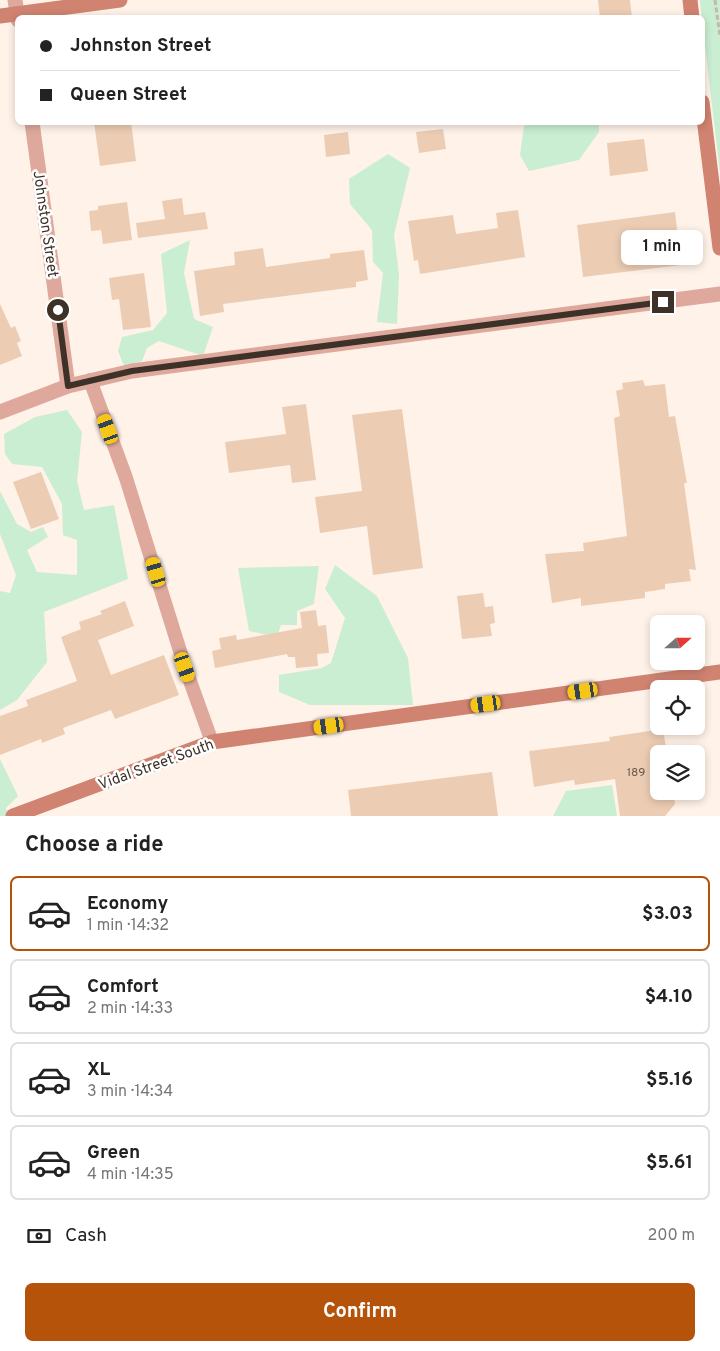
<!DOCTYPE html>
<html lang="en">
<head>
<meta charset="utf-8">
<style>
  body { margin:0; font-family:Overpass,sans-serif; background:#f6f6f6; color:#222; height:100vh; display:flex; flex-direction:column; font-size:19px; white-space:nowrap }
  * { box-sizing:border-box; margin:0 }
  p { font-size:16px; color:#767676 }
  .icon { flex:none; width:28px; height:28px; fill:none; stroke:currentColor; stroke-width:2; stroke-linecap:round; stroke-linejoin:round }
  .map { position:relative; height:816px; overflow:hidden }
  .details { display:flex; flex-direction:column; background:#fff; flex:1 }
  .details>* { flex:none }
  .hud { position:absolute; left:15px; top:15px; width:690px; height:110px; border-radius:8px; box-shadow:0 2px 8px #0003; display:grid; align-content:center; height:110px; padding:0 25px; background:#fff }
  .needle { width:32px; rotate:69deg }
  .controls { position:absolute; left:650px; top:615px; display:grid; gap:10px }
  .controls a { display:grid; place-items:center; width:55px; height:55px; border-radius:8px; background:#fff; box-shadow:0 2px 8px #0003; font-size:25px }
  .end { position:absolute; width:22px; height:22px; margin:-11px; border:6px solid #3e3228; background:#fff; box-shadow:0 0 0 2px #fff }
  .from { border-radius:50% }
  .bubble { position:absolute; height:35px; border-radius:8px; background:#fff; box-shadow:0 2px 8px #0003; font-size:16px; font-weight:700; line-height:35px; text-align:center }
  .car { position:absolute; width:15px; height:30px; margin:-15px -8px; border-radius:6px; box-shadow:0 0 4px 1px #0007; background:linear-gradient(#f5c518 24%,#345 0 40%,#f5c518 0 76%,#345 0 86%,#f5c518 0) }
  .hud b { display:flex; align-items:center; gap:18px; height:48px; font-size:19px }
  .hud b+b { border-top:1px solid #e0e0e0 }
  .hud i { width:12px; height:12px; background:#222 }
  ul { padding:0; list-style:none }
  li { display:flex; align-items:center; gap:15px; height:75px; margin:0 10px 8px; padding:0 15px; border:2px solid #e0e0e0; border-radius:8px }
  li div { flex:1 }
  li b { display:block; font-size:19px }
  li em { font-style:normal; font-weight:700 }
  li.current { border-color:#b45309 }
  li>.icon { width:45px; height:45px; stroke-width:1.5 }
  h2 { padding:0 25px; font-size:22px; line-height:60px }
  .pay { display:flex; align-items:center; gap:12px; height:55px; padding:0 25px; font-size:19px }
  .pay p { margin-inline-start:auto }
  .button { display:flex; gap:10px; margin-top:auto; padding:10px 25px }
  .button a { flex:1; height:58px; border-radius:8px; background:#b45309; color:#fff; font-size:20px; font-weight:700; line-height:58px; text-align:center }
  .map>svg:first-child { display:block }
  .green { fill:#caeed1 }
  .building { fill:#eccdb4 }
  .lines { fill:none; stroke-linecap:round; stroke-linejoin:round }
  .path { stroke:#c5b8ae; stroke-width:3; stroke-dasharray:5 2.5; stroke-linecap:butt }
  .lane { stroke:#dea99c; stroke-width:14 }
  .street { stroke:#dea99c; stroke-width:15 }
  .secondary { stroke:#d08370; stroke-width:15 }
  .route { stroke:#3e3228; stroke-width:6 }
  .labels { text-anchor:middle; stroke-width:5; stroke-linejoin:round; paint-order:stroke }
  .number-label { font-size:12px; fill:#6a594b }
  .street-label { font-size:15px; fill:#3e3228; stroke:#fff }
</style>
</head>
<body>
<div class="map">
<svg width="720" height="816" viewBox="0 0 720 816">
  <rect width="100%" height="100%" fill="#fff2e8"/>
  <!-- green -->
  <path class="green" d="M700,0H720V173L700,3Z
    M536,123H599V132L579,160L529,171L520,155L524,126Z
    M388,154L410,168L394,235L399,274L397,324L377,322L383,273L373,262L372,230L350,204L349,179Z
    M190,240L184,273L194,319L213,327L203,356L159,341L147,348L142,361L124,366L118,351L122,337L153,330L167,313L161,254Z
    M67,410L82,432L77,481L84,510L114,505L128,579L44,612L47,662L17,700L0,710V591L10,593L16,575L0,534V491L17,524L31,532L43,527L48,537L27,550L37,572L77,575V540L63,535L62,504L42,467L12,464L5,454L4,434L35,417Z
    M335,565L377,596L408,658L413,705H310L279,692V675L322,668L331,663L345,618L325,589Z
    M319,566L314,604L297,611V625H281L277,637L249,631L238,568Z
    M0,759L18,796L6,808L10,816H0Z
    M612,785L617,816H553L566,791Z"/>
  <!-- building -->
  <path class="building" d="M598,0H630L632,18H600Z
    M94,122H131L136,161L100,166Z
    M443,129L446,149L419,153L416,132Z
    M348,132L350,154L326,157L324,135Z
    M644,139L648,171L610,176L607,143Z
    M182,198L184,215L205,212L208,229L138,238L136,223L165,219L162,201Z
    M127,202L132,240L103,244L101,230L91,231L89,211L98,210V206Z
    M518,210L525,257L420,274L418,260L414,261L408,221L453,215L456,234L498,228L496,213Z
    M675,212L681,265L583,277L577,225Z
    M263,248L266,267L330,258V254L364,250L368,280L356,282V287L223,304L224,312L200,316L194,271L235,265L234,252Z
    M144,273L151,327L123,330L119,299L112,300L109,278Z
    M0,304L11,328L15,326L21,341L17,343L22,356L0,365Z
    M643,380L645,386L665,384L669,417L675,416L687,483H684L696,570L689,569L691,581L665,584V589L645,592V598L581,606V598L552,603L545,554L584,551L583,543L627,536L614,418L620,416L616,391L623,389L622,383Z
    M306,404L316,480L292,483L290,465L229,473L225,442L286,434L282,407Z
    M402,409L423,568L373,575L367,526L320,533L315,497L362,491L352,415Z
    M41,472L59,519L31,529L13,482Z
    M483,593L485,607L493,606L495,623L490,624L492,636L462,639L457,596Z
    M125,601L134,626L98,640L111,675L164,655L179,695L115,719L111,710L63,728L65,734L42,743L41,739L0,755V716L28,706L26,700L77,681L61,637L81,629L79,622L102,614L100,611Z
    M316,610L318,626L326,625L329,653L317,654L318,666L296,668L295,657H288L287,654L215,668L212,651L221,649L219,638L236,635L237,640L302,628L300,612Z
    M663,729L667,754H659V791H673L675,804L665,816H620L615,779L575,785L574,780L534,787L529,751L610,741L609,737Z
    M492,772L498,816H351L348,790Z"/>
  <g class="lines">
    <!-- path -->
    <path class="path" d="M715,0L720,36"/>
    <!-- lane -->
    <path class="lane" d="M90,380L126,478L185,667L212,742"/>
    <!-- street -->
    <path class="street" d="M15,0L18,20
      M32,122L68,386
      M0,412L68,386L132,371L720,294"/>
    <!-- secondary -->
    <path class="secondary" d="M690,0L692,18
      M0,16L120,0
      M702,102L720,248
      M13,816L212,742L720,672"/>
  </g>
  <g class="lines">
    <!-- route -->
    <path class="route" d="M58,310L68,386L132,371L663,302"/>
  </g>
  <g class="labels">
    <!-- number labels -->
    <g class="number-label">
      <text x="636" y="776">189</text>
    </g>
    <!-- street labels -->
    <g class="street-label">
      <text transform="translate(46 224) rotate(82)" y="5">Johnston Street</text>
      <text transform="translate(156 764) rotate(-20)" y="5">Vidal Street South</text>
    </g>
  </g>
</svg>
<div class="controls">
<a><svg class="needle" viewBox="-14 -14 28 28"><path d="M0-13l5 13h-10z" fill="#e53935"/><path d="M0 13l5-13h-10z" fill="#767676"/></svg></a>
<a><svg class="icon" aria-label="locate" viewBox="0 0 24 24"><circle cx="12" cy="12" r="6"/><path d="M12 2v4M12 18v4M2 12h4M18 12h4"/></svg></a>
<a><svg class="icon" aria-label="layers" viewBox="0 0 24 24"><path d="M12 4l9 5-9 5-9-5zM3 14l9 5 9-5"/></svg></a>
</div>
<i class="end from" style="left:58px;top:310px"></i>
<i class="end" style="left:663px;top:302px"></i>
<div class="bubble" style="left:621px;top:230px;width:82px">1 min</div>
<i class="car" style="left:108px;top:429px;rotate:340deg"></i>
<i class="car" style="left:156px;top:572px;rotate:343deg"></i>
<i class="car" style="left:185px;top:667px;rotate:161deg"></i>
<i class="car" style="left:583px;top:691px;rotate:262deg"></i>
<i class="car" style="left:486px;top:704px;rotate:262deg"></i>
<i class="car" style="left:329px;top:726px;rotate:262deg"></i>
<div class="hud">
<b><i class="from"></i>Johnston Street</b>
<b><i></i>Queen Street</b>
</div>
</div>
<section class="details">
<h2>Choose a ride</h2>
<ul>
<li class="current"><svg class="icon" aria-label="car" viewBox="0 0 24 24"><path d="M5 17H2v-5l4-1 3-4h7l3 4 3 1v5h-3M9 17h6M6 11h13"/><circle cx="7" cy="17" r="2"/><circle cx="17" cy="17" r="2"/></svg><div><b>Economy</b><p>1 min · 14:32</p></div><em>$3.03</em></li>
<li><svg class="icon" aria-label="car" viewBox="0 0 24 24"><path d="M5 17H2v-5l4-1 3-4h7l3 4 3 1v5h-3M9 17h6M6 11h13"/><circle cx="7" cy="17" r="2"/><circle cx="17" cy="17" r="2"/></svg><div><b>Comfort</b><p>2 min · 14:33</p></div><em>$4.10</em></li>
<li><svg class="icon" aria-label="car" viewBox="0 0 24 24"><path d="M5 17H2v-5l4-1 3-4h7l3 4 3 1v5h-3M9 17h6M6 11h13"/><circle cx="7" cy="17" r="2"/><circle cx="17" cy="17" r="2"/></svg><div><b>XL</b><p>3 min · 14:34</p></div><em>$5.16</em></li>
<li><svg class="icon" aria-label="car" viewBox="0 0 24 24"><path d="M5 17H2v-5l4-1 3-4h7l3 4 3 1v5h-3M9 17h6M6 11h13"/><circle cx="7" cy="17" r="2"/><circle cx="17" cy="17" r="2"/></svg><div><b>Green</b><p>4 min · 14:35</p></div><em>$5.61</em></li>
</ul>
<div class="pay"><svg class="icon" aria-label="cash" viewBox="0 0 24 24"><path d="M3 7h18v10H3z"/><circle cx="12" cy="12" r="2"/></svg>Cash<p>200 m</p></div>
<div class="button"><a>Confirm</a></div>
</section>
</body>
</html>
